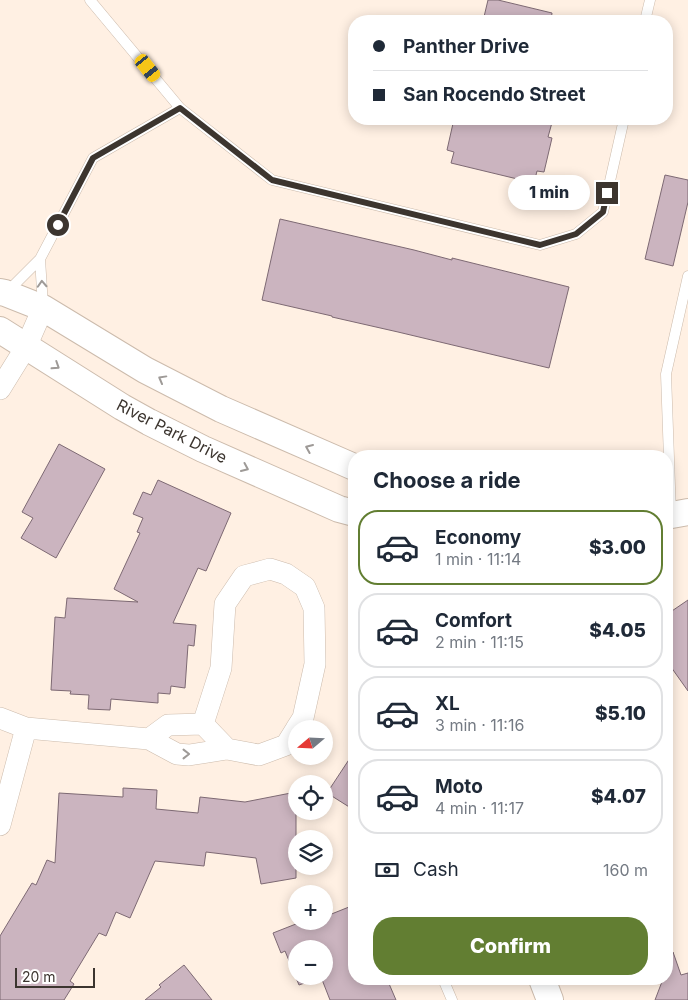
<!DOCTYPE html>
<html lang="en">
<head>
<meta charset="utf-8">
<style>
  body { margin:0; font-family:Inter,sans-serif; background:#f6f6f7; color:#1f2937; height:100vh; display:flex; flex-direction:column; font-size:19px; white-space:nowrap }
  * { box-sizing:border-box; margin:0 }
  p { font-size:16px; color:#747a83 }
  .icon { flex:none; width:28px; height:28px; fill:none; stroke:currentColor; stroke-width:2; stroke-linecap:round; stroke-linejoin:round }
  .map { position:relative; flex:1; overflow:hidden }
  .drawer { position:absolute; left:348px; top:450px; width:325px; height:535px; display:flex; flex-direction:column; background:#fff; border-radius:20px; box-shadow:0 2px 12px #0003 }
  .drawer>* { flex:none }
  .guide { position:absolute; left:348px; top:15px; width:325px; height:110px; border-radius:20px; box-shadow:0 2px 12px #0003; display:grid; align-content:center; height:110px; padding:0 25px; background:#fff }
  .needle { width:32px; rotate:251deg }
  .tools { position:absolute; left:288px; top:720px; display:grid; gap:10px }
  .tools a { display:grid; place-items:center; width:45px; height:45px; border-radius:50%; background:#fff; box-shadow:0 2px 12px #0003; font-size:25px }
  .scale { position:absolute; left:15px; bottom:12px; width:80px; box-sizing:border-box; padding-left:5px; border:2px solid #3c352f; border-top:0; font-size:14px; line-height:18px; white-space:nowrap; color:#3c352f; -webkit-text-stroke:4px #fff; paint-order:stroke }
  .end { position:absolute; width:22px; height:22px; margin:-11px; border:6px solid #3c352f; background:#fff; box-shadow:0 0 0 2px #fff }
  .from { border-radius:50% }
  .bubble { position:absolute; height:35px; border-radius:18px; background:#fff; box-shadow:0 2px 12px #0003; font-size:16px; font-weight:800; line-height:35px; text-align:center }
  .car { position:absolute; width:15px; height:30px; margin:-15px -8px; border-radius:6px; box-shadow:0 0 4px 1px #0007; background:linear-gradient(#f5c518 24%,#345 0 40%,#f5c518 0 76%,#345 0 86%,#f5c518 0) }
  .guide b { display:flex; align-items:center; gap:18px; height:48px; font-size:19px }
  .guide b+b { border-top:1px solid #e0e1e3 }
  .guide i { width:12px; height:12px; background:#1f2937 }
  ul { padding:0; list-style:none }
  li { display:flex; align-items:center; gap:15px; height:75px; margin:0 10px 8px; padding:0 15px; border:2px solid #e0e1e3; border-radius:20px }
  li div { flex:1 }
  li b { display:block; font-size:19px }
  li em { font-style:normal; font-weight:800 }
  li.active { border-color:#627e32 }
  li>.icon { width:45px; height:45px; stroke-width:1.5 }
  h2 { padding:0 25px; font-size:22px; line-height:60px }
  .pay { display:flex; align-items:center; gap:12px; height:55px; padding:0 25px; font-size:19px }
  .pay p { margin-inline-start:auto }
  .action { display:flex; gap:10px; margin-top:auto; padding:10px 25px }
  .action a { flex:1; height:58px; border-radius:20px; background:#627e32; color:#fff; font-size:20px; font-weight:800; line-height:58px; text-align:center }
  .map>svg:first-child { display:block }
  .building { fill:#cbb4bf; stroke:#7d6973; fill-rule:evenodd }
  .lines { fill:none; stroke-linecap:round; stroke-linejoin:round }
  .service-casing { stroke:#ccbbac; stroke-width:11 }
  .minor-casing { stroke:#ccbbac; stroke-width:22 }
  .tertiary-casing { stroke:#ccbbac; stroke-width:28 }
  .service { stroke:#fff; stroke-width:10 }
  .minor { stroke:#fff; stroke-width:21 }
  .tertiary { stroke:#fff; stroke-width:26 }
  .oneway { stroke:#9e9a97 }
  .route { stroke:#3c352f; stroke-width:6 }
  .labels { text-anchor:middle; stroke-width:4; stroke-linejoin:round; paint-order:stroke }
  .street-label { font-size:16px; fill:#3c352f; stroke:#fff }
</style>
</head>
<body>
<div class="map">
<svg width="688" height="1000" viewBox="0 0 688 1000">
  <rect width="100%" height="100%" fill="#fff0e3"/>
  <!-- building -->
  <path class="building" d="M488,0H498L552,13L551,21H483Z
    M454,119H553L548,137L552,138L544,172L537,171L534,183L451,163L454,152L447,150Z
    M665,175L688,180V202L673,266L645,259Z
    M280,219L414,250L452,260V258L569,287L549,368L398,332L332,317V316L262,300Z
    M59,444L105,469L56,558L21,538L33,518L22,512Z
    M158,480L231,513L206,571L198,568L173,623L196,625L194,646L188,645L185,688L171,686L170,694L158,693V703L111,699L110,710L88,709L89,695L70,694L71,691L51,690L55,617L65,618L67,598L138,602L114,589L140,533L137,532L143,518L133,514L143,492L151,495Z
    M688,600V691L666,660V615Z
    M354,752V810L327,793Z
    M123,788L157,790L156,809L198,813L200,797L245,802L296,792V878L261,884L256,858L206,852L204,866L155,861L130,918L116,912L106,936L99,933L70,981L74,984L64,1000H0V936L32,883L36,885L47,860L55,863L59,793L123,797Z
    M354,905V979H387L396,1000H330L321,977L299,985L285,951L281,953L273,933L301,922L303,926L314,921H324V917ZM296,949H324V976H296Z
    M673,952L681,975L688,973V1000H655L663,979H666V970Z
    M184,965L212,1000H145L161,987L159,985Z"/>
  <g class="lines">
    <defs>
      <path id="service" d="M90,0L180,108L272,180L540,245L576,234L603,212L624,119
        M645,21L650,0
        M40,259L43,306
        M7,292L40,259L93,158L180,108
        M671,515L666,374L688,276
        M443,979L452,1000"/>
      <path id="minor" d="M0,389L26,347L43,308
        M0,718L26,728L149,739L177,754L189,755L227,749
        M203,724L221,668L225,604L244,576L270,569L286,574L305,587L314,608L315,664L303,718L296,729
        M203,724L227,749L259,755L286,745L296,729
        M149,739L168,725L203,724
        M0,825L26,728"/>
      <path id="tertiary" d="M0,292L5,293L43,308L145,370L221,409L354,467
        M0,330L122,407L149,422L203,449L339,509L354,513
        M666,516L688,512
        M542,979L550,1000"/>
    </defs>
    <!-- service casing -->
    <use href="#service" class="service-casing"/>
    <!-- minor casing -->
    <use href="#minor" class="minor-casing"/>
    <!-- tertiary casing -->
    <use href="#tertiary" class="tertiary-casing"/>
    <!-- service -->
    <use href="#service" class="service"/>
    <!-- minor -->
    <use href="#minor" class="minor"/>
    <!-- tertiary -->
    <use href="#tertiary" class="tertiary"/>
  </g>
  <!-- one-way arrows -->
  <defs><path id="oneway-chevron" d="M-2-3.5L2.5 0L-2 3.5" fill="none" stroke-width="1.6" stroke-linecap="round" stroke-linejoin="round" transform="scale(1.25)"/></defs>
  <g class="oneway">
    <use href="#oneway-chevron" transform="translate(42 284) rotate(-93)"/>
    <use href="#oneway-chevron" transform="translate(56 366) rotate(33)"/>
    <use href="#oneway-chevron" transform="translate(162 379) rotate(-151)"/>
    <use href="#oneway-chevron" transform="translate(309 448) rotate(-157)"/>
    <use href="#oneway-chevron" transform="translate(245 468) rotate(24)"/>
    <use href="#oneway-chevron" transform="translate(186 754)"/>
  </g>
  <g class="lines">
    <!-- route -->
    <path class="route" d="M58,225L93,158L180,108L272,180L540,245L576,234L603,212L607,193"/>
  </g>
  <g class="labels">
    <!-- street labels -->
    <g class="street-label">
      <text transform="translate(172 431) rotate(27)" y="6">River Park Drive</text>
    </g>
  </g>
</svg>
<div class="tools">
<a><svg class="needle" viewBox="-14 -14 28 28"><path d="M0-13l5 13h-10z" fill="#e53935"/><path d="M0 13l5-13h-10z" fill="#747a83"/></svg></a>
<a><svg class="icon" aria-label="locate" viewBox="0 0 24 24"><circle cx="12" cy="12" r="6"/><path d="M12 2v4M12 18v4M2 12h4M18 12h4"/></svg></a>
<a><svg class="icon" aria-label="layers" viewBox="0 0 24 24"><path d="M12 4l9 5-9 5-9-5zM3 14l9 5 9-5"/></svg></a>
<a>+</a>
<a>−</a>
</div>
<div class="scale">20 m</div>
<i class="end from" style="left:58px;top:225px"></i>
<i class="end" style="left:607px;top:193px"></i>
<div class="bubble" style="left:508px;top:175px;width:82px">1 min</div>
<i class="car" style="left:148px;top:68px;rotate:141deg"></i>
<div class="guide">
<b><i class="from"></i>Panther Drive</b>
<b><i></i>San Rocendo Street</b>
</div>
<section class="drawer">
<h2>Choose a ride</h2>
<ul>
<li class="active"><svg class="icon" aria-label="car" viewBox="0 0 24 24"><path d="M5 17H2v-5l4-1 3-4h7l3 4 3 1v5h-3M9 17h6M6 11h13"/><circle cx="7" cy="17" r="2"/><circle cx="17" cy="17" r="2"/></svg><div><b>Economy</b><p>1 min · 11:14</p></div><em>$3.00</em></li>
<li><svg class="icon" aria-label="car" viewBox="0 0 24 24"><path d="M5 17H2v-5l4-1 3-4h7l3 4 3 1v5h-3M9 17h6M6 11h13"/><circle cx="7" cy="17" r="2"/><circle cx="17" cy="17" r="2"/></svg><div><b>Comfort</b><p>2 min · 11:15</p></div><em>$4.05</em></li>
<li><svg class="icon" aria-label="car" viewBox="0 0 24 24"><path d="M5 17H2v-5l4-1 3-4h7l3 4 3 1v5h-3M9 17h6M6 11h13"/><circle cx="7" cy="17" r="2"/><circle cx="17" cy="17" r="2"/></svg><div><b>XL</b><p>3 min · 11:16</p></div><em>$5.10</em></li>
<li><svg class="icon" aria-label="car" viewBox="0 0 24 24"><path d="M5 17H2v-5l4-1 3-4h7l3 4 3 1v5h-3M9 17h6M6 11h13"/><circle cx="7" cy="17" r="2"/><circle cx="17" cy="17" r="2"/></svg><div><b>Moto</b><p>4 min · 11:17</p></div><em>$4.07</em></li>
</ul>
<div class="pay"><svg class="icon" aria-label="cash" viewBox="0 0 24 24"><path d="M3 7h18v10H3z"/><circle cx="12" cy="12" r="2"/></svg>Cash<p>160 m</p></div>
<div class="action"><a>Confirm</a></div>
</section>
</div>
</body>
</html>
